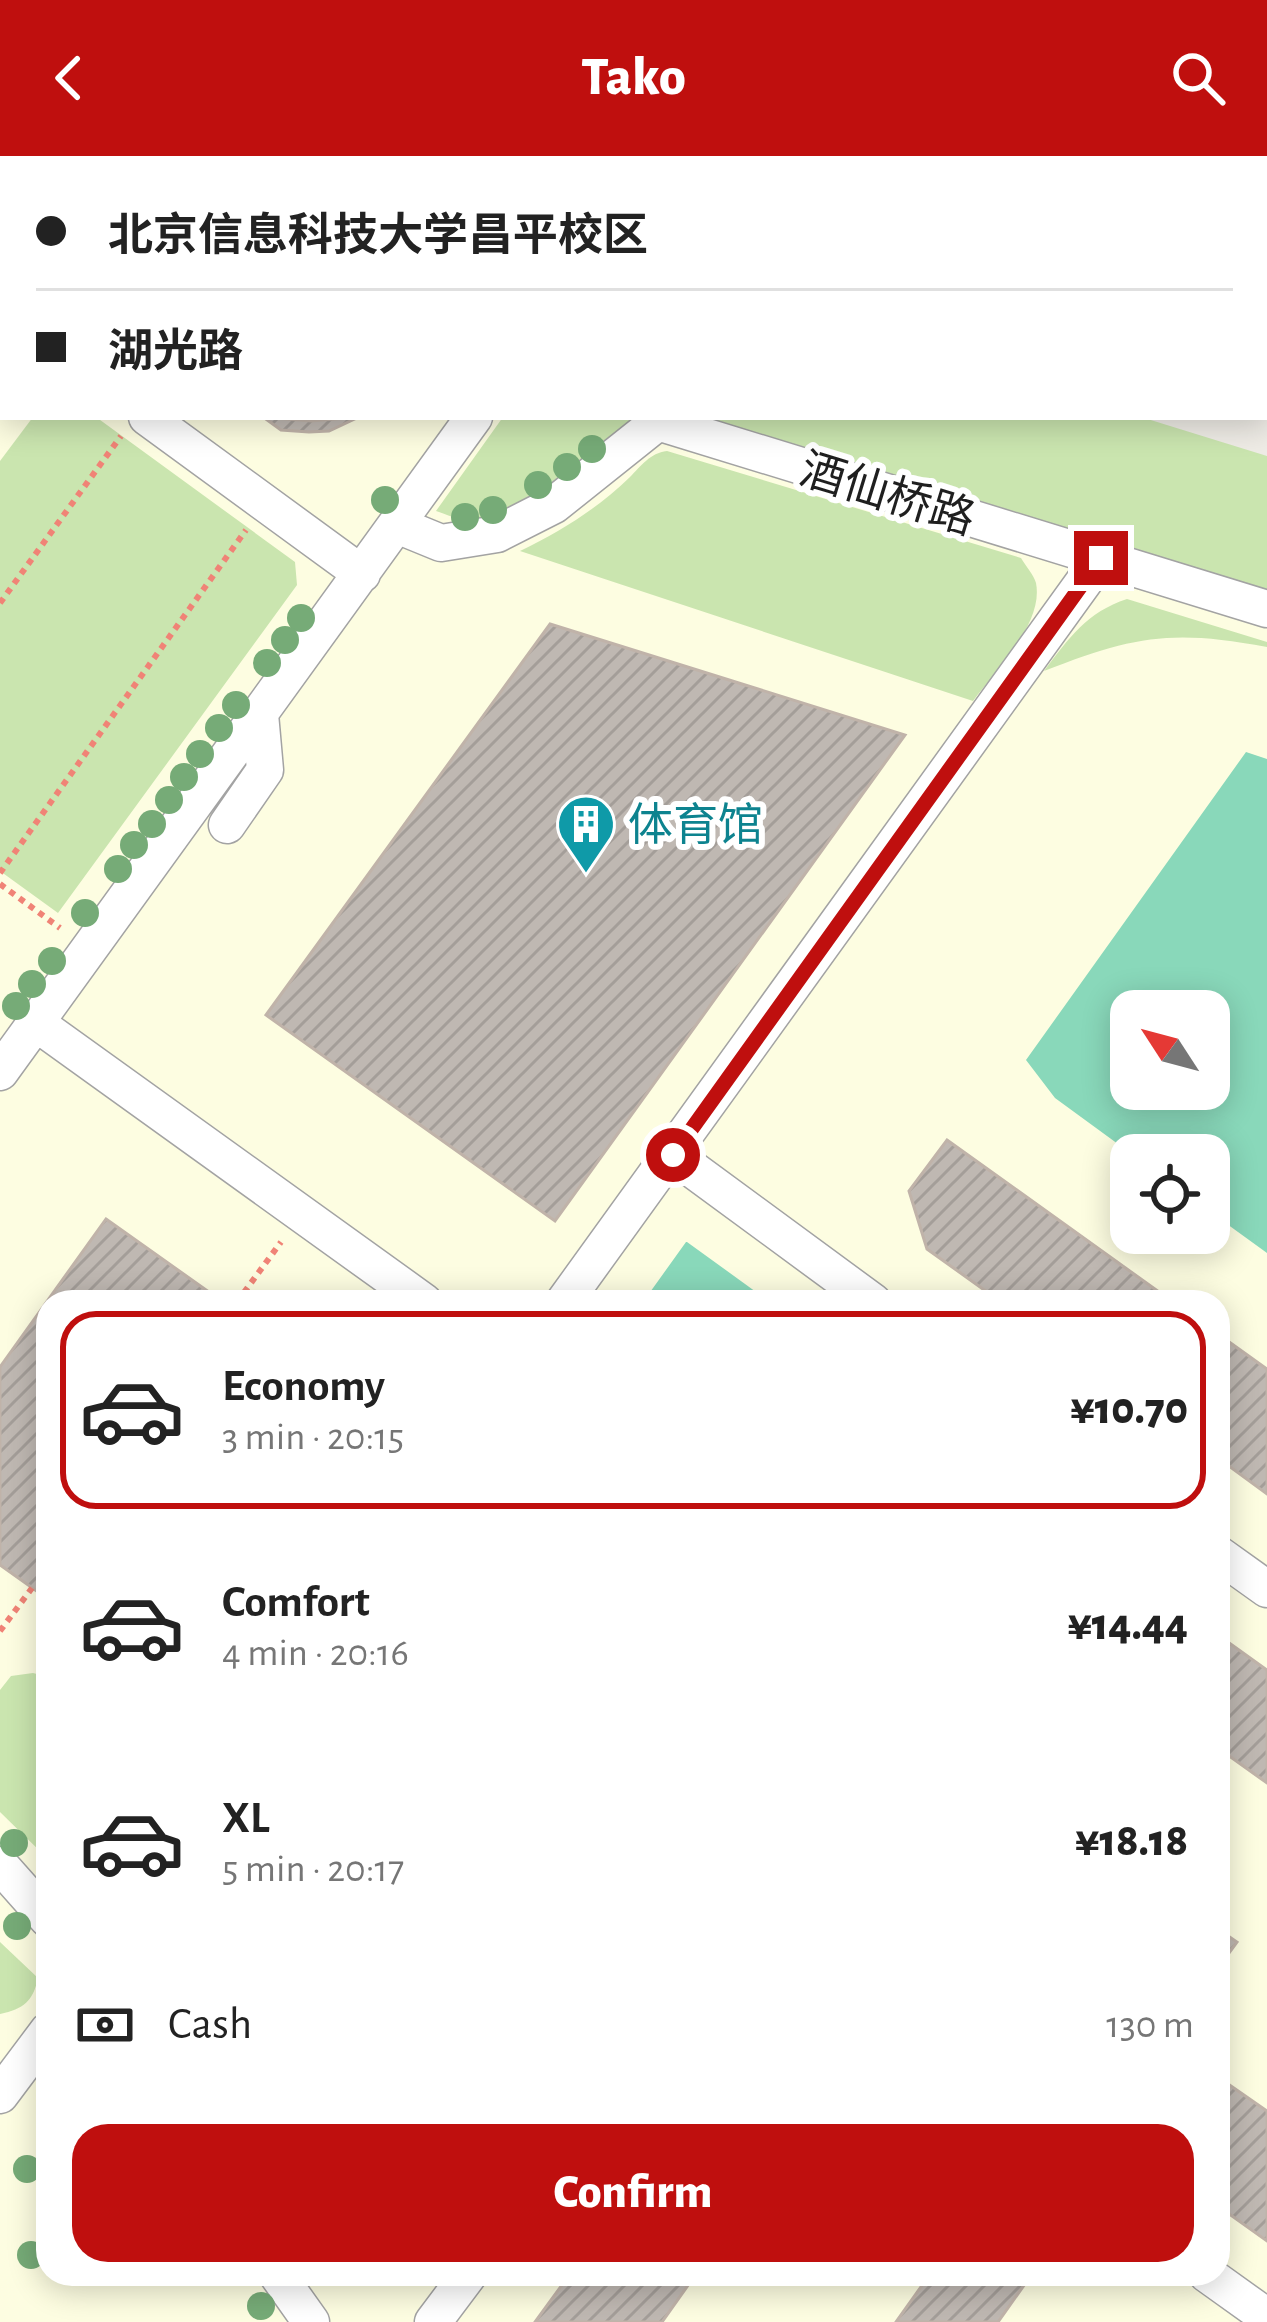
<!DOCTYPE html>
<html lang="en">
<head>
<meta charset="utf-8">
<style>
  body { margin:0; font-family:"Alegreya Sans","Noto Sans SC",sans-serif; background:#f6f6f6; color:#222; height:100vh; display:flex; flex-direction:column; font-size:45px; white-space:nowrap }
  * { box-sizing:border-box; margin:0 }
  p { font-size:39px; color:#767676 }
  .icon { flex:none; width:66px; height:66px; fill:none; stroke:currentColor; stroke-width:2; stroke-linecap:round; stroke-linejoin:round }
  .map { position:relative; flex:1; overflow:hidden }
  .details { position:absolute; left:36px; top:1134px; width:1194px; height:996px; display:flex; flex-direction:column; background:#fff; border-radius:36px; box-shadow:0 6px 30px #0003 }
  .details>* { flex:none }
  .top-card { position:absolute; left:0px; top:0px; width:1269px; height:264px; box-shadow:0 6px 30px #0003; display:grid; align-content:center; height:264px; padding:0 36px; background:#fff }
  .needle { width:78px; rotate:306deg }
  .fabs { position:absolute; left:1110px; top:834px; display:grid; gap:24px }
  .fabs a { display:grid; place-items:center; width:120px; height:120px; border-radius:24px; background:#fff; box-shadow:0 6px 30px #0003; font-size:60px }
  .end { position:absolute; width:54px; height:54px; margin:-27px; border:15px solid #bf0f0e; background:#fff; box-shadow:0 0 0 6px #fff }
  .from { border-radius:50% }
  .top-card b { display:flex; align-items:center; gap:42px; height:114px; font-size:45px }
  .top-card b+b { border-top:3px solid #e0e0e0 }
  .top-card i { width:30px; height:30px; background:#222 }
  ul { padding:21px 0 0; list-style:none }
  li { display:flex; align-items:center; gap:36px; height:198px; margin:0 24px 18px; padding:0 12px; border:6px solid transparent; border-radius:36px }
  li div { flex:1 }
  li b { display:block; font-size:45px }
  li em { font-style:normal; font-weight:800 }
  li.current { border-color:#bf0f0e }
  li>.icon { width:108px; height:108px; stroke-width:1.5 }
  .pay { display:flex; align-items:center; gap:30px; height:132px; padding:0 36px; font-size:45px }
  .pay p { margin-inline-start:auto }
  .cta { display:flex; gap:24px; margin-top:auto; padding:24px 36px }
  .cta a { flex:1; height:138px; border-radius:36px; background:#bf0f0e; color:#fff; font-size:48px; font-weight:800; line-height:138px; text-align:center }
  header { display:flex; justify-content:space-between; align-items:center; height:156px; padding:0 36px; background:#bf0f0e; color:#fff; font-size:54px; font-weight:800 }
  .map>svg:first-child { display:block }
  .education { fill:#fdfde1; fill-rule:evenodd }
  .grass { fill:#cae5af }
  .pitch { fill:#89d8ba; fill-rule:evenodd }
  .building { fill:url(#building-hatch); stroke:#c0b3a9; stroke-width:3 }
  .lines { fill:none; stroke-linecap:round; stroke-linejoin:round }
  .minor-casing { stroke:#a3a3a3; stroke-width:39 }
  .path { stroke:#f08376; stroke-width:6; stroke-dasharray:6 6; stroke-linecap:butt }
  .minor { stroke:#fff; stroke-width:36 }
  .tree { fill:#76ab77 }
  .route { stroke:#bf0f0e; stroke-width:15 }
  .labels { text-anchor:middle; stroke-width:12; stroke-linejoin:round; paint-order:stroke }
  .street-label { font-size:45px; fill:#1f1f1f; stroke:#fff }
  .culture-label { font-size:45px; fill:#0d838f; stroke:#fff; text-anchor:start }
</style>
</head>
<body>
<header><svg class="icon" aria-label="back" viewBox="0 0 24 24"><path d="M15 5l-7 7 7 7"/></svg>Tako<svg class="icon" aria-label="search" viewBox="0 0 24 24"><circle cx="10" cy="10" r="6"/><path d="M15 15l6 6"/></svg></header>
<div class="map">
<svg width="1267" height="2166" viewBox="0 0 1267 2166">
  <defs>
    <pattern id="building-hatch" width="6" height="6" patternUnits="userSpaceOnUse" patternTransform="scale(3)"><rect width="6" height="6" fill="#bfb8b2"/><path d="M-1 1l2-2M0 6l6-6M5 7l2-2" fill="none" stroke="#a49e99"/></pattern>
  </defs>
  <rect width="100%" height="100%" fill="#efece6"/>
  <!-- education -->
  <path class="education" d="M0,4L3,261H751L1267,427V2166H0ZM1131,855H1209V933H1131ZM1131,999H1209V1077H1131ZM48,1146H1218V2118H48Z"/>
  <!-- grass -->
  <path class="grass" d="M33,261H96L295,406L297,429L58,757L0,715V305Z
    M503,261H646C610,287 514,363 473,365C462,366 446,358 436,355Z
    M692,261H1141L1267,300V434Z
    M667,295L1021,402C1025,409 1034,419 1036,427C1044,468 995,515 973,545L520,395C561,375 597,353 630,321C641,310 650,297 667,295Z
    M1127,443L1267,486V491C1172,473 1133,480 1044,515C1069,482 1087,456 1127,443Z
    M33,1517L48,1521V1703L0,1656V1534L11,1520Z
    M0,1786L38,1822C33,1845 24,1853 0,1858Z"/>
  <!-- pitch -->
  <path class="pitch" d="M1246,596L1267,603V1097L1209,1055V999H1133L1055,942L1026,904ZM1131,855H1209V933H1131Z
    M686,1086H687L770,1146H643Z"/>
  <!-- building -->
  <path class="building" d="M263,261L311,265L359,261L329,275L309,276L281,274Z
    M550,468L905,579L555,1065L266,859Z
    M947,984L1173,1146H1001L927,1093L909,1035Z
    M106,1063L223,1146H48V1443L0,1409V1211Z
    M1218,1178L1267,1213V1338L1218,1302Z
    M1218,1479L1267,1514V1627L1218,1592Z
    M1218,1773L1237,1786L1218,1812Z
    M1218,1921L1267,1955V2085L1218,2050Z
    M570,2118H696L662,2166H535Z
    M924,2118H1032L998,2166H896L928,2121Z"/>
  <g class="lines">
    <defs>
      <path id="minor" d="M579,0L588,3
        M158,3L160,0
        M1266,211L1267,212
        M0,220L3,216
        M147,261L362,418
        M397,369L441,387L497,378L554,349L658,266L1267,453
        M227,669L265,614L260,558
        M36,867L424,1146
        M0,916L474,261
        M673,999L873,1146
        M564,1146L1101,402
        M1218,1398L1267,1433
        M0,1709L48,1763
        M0,1939L48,1875
        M277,2118L311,2166
        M1207,2118L1267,2161
        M433,2166L469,2118"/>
    </defs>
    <!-- minor casing -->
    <use href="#minor" class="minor-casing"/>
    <!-- path -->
    <path class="path" d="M0,447L121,280
      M0,717L246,374
      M0,728L60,772
      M237,1146L281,1086
      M0,1475L32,1432"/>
    <!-- minor -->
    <use href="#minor" class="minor"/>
  </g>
  <!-- trees -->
  <g class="tree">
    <circle cx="592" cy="293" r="14"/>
    <circle cx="567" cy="311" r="14"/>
    <circle cx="538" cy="329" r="14"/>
    <circle cx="385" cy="344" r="14"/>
    <circle cx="493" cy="354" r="14"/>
    <circle cx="465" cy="361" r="14"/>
    <circle cx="301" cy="462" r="14"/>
    <circle cx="285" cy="484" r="14"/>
    <circle cx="267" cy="507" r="14"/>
    <circle cx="236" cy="549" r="14"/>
    <circle cx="219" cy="572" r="14"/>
    <circle cx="200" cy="598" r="14"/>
    <circle cx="184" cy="621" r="14"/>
    <circle cx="169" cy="644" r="14"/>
    <circle cx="152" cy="668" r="14"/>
    <circle cx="134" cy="689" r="14"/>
    <circle cx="118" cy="713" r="14"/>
    <circle cx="85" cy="757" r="14"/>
    <circle cx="52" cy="805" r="14"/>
    <circle cx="32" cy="828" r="14"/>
    <circle cx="16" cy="850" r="14"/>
    <circle cx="14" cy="1687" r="14"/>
    <circle cx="17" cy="1770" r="14"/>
    <circle cx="27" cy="2013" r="14"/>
    <circle cx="31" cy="2099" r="14"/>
    <circle cx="261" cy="2150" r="14"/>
  </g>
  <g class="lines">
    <!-- route -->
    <path class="route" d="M673,999L1101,402"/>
  </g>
  <!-- icons -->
  <defs>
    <symbol id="building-pin" viewBox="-11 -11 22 30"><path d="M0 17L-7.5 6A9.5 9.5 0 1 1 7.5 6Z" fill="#0f9aa8" stroke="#fff"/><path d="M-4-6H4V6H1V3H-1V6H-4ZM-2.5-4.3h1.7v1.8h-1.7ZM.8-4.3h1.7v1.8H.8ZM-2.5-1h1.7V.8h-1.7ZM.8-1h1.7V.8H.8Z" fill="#fff"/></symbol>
  </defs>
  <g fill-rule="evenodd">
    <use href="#building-pin" x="553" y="635" width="66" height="90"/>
  </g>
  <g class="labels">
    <!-- street labels -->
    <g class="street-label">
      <text transform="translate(888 337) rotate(17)" y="16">酒仙桥路</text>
    </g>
    <!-- culture labels -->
    <g class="culture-label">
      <text x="628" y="684">体育馆</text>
    </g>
  </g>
</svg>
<div class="fabs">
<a><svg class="needle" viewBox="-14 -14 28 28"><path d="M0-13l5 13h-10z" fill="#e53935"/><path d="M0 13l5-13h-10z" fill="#767676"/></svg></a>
<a><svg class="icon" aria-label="locate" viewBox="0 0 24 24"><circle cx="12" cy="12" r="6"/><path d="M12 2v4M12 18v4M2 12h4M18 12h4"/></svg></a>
</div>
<i class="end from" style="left:673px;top:999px"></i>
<i class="end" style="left:1101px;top:402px"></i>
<div class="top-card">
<b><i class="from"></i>北京信息科技大学昌平校区</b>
<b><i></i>湖光路</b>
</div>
<section class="details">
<ul>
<li class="current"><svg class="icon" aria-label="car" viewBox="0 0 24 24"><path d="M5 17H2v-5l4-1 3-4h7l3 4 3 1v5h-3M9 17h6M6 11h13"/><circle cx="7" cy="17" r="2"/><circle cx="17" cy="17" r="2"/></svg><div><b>Economy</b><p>3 min · 20:15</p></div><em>¥10.70</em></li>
<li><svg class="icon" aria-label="car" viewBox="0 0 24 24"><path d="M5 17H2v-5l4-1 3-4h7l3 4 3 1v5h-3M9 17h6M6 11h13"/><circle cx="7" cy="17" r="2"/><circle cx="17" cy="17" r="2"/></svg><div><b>Comfort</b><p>4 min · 20:16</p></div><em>¥14.44</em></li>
<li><svg class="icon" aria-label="car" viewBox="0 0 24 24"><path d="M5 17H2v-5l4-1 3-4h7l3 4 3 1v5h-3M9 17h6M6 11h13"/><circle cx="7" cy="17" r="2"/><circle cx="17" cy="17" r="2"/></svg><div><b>XL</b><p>5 min · 20:17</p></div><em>¥18.18</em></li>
</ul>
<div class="pay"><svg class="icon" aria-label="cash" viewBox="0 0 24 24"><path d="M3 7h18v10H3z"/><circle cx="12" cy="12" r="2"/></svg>Cash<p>130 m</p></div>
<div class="cta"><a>Confirm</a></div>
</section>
</div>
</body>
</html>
